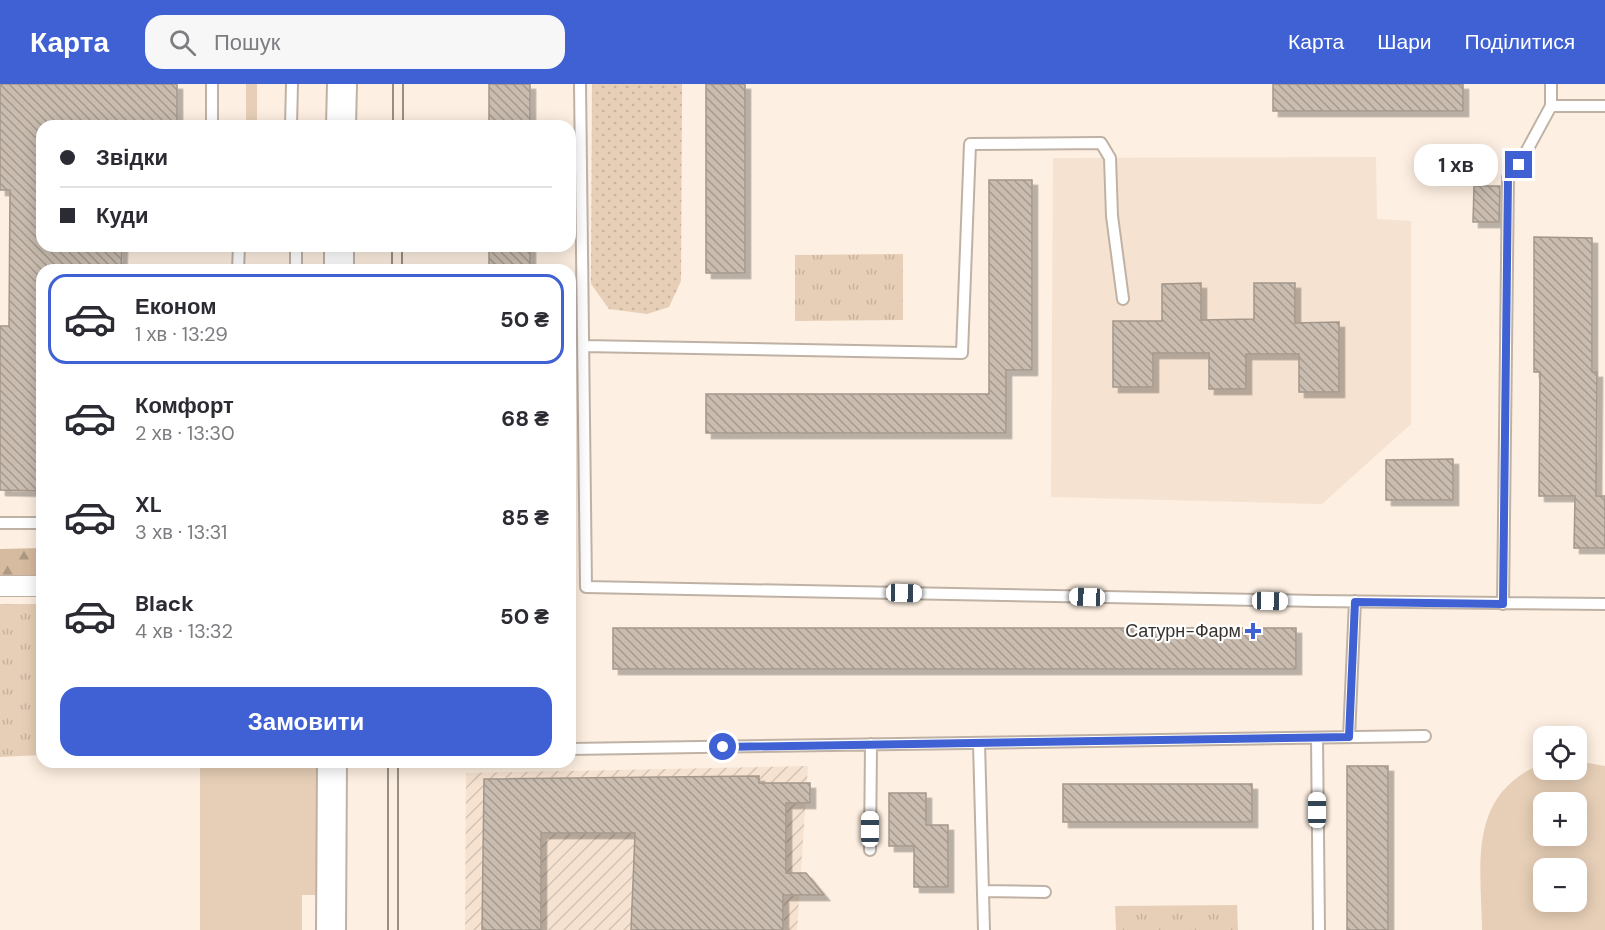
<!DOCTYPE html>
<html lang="uk">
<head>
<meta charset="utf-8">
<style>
  body { margin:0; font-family:"DM Sans",sans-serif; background:#f7f7f7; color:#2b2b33; height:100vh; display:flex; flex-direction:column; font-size:22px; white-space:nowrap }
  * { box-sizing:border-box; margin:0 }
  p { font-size:20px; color:#7c7c81 }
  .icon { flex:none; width:33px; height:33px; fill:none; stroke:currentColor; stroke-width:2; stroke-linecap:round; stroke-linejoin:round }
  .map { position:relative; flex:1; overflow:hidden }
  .sheet { position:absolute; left:36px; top:180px; width:540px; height:504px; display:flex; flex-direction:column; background:#fff; border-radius:18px; box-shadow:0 3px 15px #0003 }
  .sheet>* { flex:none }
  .banner { position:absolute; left:36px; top:36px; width:540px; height:132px; border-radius:18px; box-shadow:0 3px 15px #0003; display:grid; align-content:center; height:132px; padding:0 24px; background:#fff }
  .buttons { position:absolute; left:1533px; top:642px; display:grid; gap:12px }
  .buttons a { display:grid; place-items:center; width:54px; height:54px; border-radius:12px; background:#fff; box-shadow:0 3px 15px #0003; font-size:30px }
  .end { position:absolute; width:27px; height:27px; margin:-14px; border:8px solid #3f61d4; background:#fff; box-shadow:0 0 0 3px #fff }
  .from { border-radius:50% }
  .bubble { position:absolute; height:42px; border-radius:18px; background:#fff; box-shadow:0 3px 15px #0003; font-size:20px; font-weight:700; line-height:42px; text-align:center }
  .car { position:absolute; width:18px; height:36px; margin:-18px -9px; border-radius:8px; box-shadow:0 0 4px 2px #0007; background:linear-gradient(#fff 24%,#345 0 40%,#fff 0 76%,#345 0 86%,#fff 0) }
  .banner b { display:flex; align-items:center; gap:21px; height:57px; font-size:22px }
  .banner b+b { border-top:2px solid #e1e1e2 }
  .banner i { width:15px; height:15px; background:#2b2b33 }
  ul { padding:10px 0 0; list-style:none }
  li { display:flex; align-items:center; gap:18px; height:90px; margin:0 12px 9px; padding:0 12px; border:3px solid transparent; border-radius:18px }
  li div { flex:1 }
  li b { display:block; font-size:22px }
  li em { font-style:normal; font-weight:700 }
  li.on { border-color:#3f61d4 }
  li>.icon { width:54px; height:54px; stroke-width:1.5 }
  .action { display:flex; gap:12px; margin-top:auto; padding:12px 24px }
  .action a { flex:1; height:69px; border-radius:18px; background:#3f61d4; color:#fff; font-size:24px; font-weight:700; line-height:69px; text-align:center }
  header { display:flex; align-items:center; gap:36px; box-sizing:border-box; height:84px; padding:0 30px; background:#3f61d4; color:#fff }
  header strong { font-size:28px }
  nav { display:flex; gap:33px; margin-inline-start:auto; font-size:21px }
  .search { width:420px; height:54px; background:#f7f7f7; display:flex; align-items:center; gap:15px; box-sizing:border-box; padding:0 21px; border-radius:18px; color:#7c7c81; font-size:22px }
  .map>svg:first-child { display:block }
  .built { fill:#f6e2d0 }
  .industrial { fill:url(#industrial-furrows) }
  .grass { fill:#e7cfb7; fill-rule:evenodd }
  .forest { fill:url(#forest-firs) }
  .park { fill:url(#park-tufts) }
  .garden { fill:url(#garden-dots) }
  .building { fill:url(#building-back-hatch); stroke:#a4978a; stroke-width:1.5; filter:url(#shadow) }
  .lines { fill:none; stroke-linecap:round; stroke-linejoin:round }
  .service-casing { stroke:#bfb2a5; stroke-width:14 }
  .minor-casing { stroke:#bfb2a5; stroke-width:22 }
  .secondary-casing { stroke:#bfb2a5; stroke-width:32 }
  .service { stroke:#fff; stroke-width:10 }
  .minor { stroke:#fff; stroke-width:20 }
  .secondary { stroke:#fff; stroke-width:28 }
  .tram { stroke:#776f66; stroke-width:1.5 }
  .route { stroke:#3f61d4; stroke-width:8 }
  .poi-dot { fill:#3f61d4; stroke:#fff; stroke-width:2 }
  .labels { text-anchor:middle; stroke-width:4.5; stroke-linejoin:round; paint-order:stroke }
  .poi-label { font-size:18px; fill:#37322c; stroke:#fff; text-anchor:end }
</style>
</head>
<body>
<header>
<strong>Карта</strong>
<div class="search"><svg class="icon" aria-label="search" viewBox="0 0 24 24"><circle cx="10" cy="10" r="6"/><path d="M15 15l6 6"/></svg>Пошук</div>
<nav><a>Карта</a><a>Шари</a><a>Поділитися</a></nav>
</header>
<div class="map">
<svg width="1605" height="846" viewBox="0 0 1605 846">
  <defs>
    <pattern id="industrial-furrows" width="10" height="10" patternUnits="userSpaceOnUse" patternTransform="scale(1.5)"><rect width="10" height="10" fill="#f6e2d0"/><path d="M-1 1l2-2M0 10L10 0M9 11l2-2" fill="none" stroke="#d4c2b3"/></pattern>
    <pattern id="forest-firs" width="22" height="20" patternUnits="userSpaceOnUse" patternTransform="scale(1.5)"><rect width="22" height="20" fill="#d6bba0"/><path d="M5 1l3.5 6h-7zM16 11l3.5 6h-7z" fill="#ae9983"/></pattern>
    <pattern id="park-tufts" width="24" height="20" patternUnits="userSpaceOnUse" patternTransform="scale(1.5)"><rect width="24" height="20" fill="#e7cfb7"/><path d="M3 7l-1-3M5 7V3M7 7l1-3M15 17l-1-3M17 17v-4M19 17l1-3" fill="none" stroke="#c7b29e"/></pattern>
    <pattern id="garden-dots" width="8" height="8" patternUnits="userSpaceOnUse" patternTransform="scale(1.5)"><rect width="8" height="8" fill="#e7cfb7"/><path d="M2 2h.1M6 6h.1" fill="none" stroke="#c7b29e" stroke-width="1.8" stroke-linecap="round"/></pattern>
    <pattern id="building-back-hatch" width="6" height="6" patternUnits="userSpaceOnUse" patternTransform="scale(1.5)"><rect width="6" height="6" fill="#cabdb0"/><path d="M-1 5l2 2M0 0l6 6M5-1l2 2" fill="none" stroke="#a59a8f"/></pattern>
    <filter id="shadow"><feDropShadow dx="5.5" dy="5.5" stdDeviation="0" flood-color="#0004"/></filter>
  </defs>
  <rect width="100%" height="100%" fill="#fdefe1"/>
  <!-- built -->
  <path class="built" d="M1376,73L1377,135L1411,137V340L1322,420L1051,413L1053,74Z"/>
  <!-- industrial -->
  <path class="industrial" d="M808,682L797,846H465L466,689Z"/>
  <!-- grass -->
  <path class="grass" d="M246,0H257V42H246Z
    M1577,677L1605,682V846H1482C1481,778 1467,711 1543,679L1544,686H1576ZM1544,718H1576V752H1544ZM1544,784H1576V818H1544Z
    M200,678H320V811H302V846H200Z"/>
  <!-- forest -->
  <path class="forest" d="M42,464V492L0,493V465Z"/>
  <!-- park -->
  <path class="park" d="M903,170V236L795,237V171Z
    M0,520H42V671L0,673Z
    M1237,821L1238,846H1116L1115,822Z"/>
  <!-- garden -->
  <path class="garden" d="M592,0H682L681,197L669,223L647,230L609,225L591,200Z"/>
  <!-- building -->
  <path class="building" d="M0,0H177V42H42V162H122L121,186H42V407L0,406V242H9L10,106H0Z
    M489,0H530V42H489Z
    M706,0H745V189H706Z
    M1273,0H1463V27H1273Z
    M989,96H1032V286H1006V349H706V310H989Z
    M1474,102H1500L1499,138H1473Z
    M1534,153L1592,154V288H1597L1596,412H1605V464H1574L1575,412H1539L1540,288H1534Z
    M489,162H530V186H489Z
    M1201,199V236L1254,235V199H1295V239L1339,238V308H1299V270H1246V305H1209V269H1153V303H1113V237H1162V200Z
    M1453,375V416H1386V376Z
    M613,544H1296V585H613Z
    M1347,682H1388V846H1347Z
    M759,692V699H810V719H786V789H806L824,811H783V846H631L635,749H541V846H482L484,695Z
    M1063,700H1252V738H1063Z
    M889,709H926V741H948V803H914V762H889Z"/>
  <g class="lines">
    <defs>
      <path id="service" d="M580,0L586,503L1316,517L1605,520
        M1551,0V22
        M212,42V0
        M291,42L292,0
        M238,186L239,162
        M296,186V162
        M583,262L962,269L970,60L1101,59L1110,74L1112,132L1123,215
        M0,439H42
        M1503,520L1508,93L1519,81L1551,22H1605
        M1349,653L1355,517
        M1317,654L1319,846
        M979,659L984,846
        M570,665L1425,652
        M870,766L871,660
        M984,807L1045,808"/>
      <path id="minor" d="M0,502H42"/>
      <path id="secondary" d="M341,42L342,0
        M339,186V162
        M331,846L332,678"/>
    </defs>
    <!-- service casing -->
    <use href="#service" class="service-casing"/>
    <!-- minor casing -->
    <use href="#minor" class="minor-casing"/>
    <!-- secondary casing -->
    <use href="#secondary" class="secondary-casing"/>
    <!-- service -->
    <use href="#service" class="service"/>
    <!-- minor -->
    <use href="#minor" class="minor"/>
    <!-- secondary -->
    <use href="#secondary" class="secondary"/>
    <!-- tram -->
    <path class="tram" d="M393,42V0
      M403,42V0
      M392,186V162
      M402,186V162
      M398,678V846
      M388,846V678"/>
  </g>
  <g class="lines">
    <!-- route -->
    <path class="route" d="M723,663L1349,653L1355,518L1503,520L1508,93L1519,81"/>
  </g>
  <!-- markers -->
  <path class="poi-dot" d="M1250 538h6v6h6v6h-6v6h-6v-6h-6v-6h6z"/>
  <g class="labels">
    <!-- poi labels -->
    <g class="poi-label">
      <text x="1241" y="553">Сатурн-Фарм</text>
    </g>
  </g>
</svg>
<div class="buttons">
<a><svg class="icon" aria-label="locate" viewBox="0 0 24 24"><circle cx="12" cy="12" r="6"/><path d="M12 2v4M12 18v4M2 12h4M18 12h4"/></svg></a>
<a>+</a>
<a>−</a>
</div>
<i class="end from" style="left:723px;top:663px"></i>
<i class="end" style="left:1519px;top:81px"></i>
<div class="bubble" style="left:1414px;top:60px;width:84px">1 хв</div>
<i class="car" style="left:904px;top:509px;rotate:91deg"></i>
<i class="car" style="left:1087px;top:513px;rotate:272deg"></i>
<i class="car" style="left:1270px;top:517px;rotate:91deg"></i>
<i class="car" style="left:1317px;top:726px;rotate:0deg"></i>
<i class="car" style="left:870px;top:745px;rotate:0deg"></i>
<div class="banner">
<b><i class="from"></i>Звідки</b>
<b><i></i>Куди</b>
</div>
<section class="sheet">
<ul>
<li class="on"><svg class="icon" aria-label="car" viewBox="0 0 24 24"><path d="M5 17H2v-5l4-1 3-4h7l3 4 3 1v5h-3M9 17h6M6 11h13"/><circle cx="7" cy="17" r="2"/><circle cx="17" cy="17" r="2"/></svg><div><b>Економ</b><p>1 хв · 13:29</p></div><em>50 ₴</em></li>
<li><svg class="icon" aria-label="car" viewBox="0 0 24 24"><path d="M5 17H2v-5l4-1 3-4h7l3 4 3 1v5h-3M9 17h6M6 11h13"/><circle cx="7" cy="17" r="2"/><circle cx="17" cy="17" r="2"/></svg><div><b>Комфорт</b><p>2 хв · 13:30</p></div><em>68 ₴</em></li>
<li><svg class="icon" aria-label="car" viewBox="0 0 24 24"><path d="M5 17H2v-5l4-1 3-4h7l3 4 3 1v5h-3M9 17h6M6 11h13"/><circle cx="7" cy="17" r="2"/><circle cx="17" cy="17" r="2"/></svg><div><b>XL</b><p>3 хв · 13:31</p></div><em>85 ₴</em></li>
<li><svg class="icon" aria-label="car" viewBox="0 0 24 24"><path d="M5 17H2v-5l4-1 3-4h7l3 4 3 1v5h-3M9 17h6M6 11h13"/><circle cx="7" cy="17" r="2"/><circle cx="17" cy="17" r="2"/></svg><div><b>Black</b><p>4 хв · 13:32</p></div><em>50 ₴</em></li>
</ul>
<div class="action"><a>Замовити</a></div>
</section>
</div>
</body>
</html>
